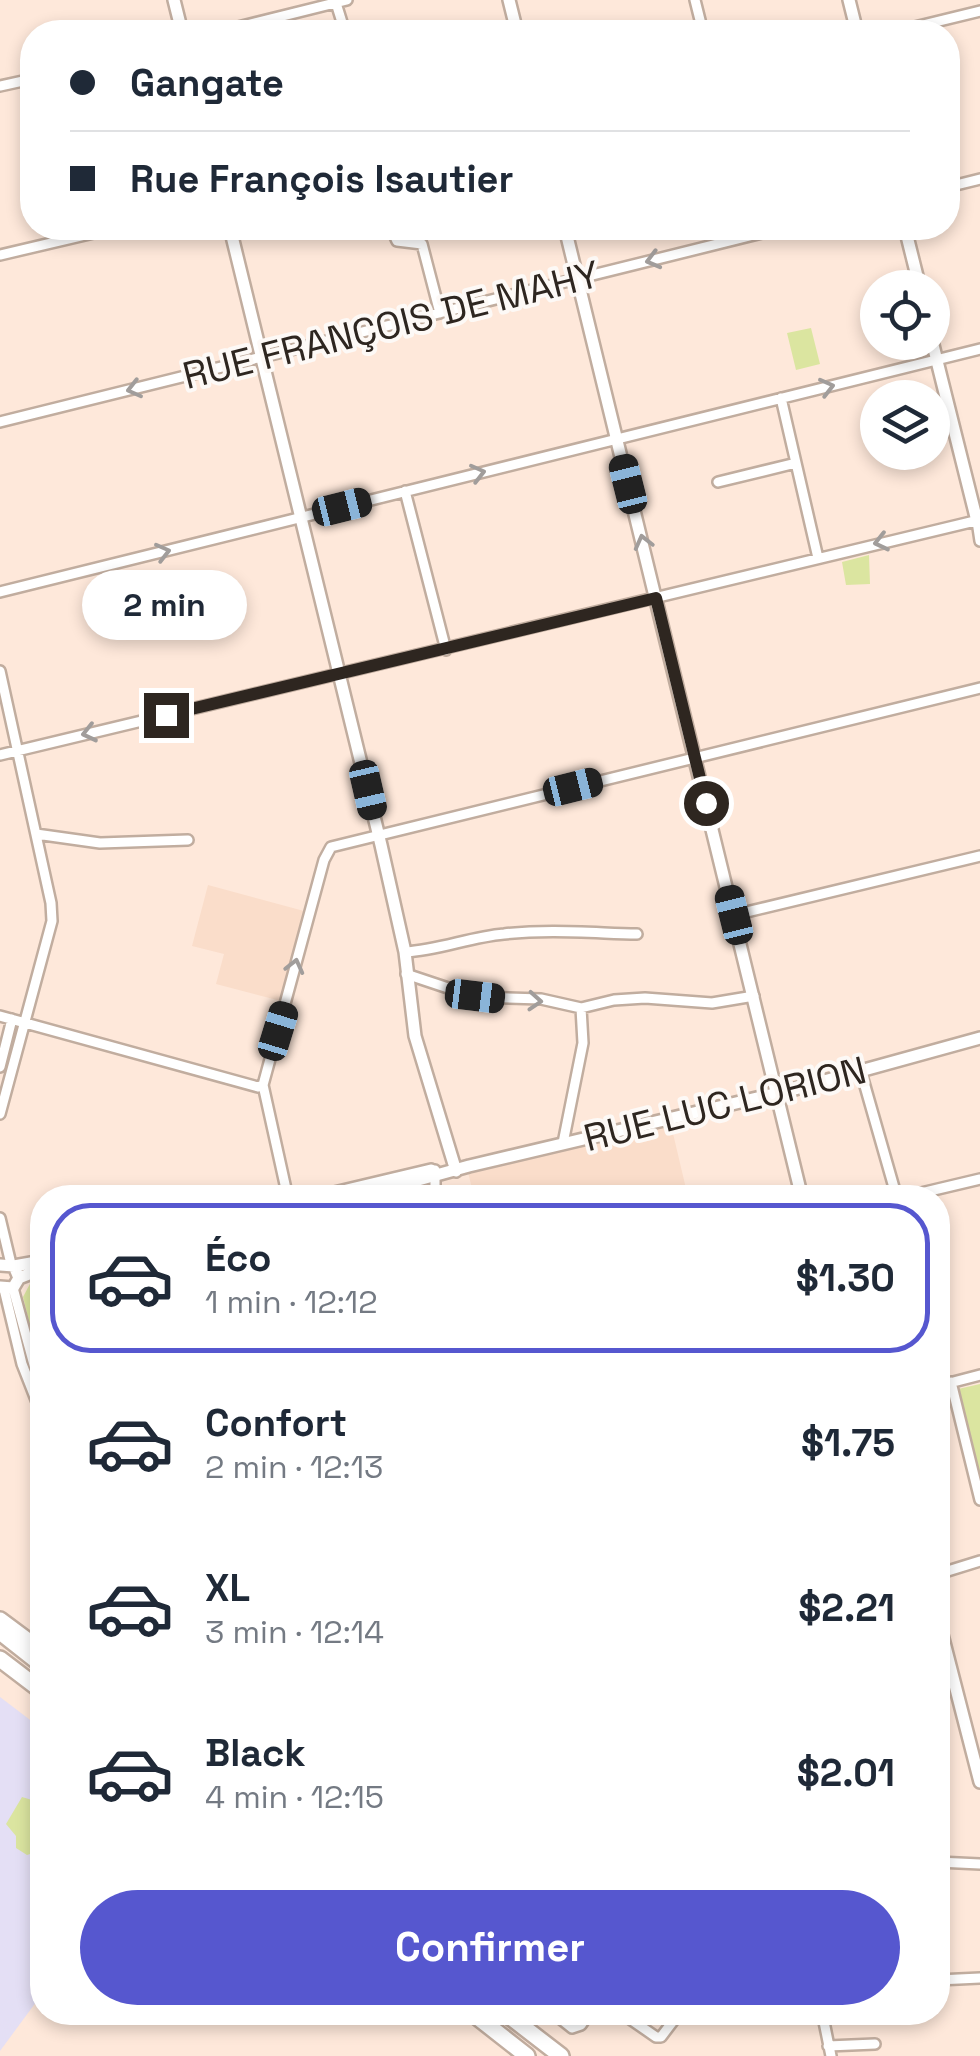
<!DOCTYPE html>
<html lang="fr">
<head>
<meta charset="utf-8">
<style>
  body { margin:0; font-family:"Space Grotesk",sans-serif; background:#f2f2f3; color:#1f2937; height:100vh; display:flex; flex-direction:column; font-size:38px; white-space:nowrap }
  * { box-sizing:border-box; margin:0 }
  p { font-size:32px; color:#747a83 }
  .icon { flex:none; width:55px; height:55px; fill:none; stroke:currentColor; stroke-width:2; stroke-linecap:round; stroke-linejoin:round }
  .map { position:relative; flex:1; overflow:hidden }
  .sheet { position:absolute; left:30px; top:1185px; width:920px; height:840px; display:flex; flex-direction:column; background:#fff; border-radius:40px; box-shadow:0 5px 15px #0003 }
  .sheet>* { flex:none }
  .hud { position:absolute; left:20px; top:20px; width:940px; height:220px; border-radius:40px; box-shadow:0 5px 15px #0003; display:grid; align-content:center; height:220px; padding:0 50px; background:#fff }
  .fabs { position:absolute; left:860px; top:270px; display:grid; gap:20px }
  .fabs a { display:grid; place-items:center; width:90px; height:90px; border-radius:50%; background:#fff; box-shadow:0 5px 15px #0003; font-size:50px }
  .end { position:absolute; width:45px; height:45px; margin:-22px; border:12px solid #2e2620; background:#fff; box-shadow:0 0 0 5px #fff }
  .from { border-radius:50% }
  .bubble { position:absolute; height:70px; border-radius:35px; background:#fff; box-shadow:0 5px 15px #0003; font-size:32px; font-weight:700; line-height:70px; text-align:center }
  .car { position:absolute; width:30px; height:60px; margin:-30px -15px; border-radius:12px; box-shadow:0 0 8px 2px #0007; background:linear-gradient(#222 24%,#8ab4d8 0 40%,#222 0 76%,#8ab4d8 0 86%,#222 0) }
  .hud b { display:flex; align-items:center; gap:35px; height:95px; font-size:38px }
  .hud b+b { border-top:2px solid #e0e1e3 }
  .hud i { width:25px; height:25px; background:#1f2937 }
  ul { padding:18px 0 0; list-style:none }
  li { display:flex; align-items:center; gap:30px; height:150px; margin:0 20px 15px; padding:0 30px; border:5px solid transparent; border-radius:40px }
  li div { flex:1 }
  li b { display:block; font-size:38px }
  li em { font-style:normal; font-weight:700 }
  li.on { border-color:#5657cf }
  li>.icon { width:90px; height:90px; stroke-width:1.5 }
  .cta { display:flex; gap:20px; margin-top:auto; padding:20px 50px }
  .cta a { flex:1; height:115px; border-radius:60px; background:#5657cf; color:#fff; font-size:40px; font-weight:700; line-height:115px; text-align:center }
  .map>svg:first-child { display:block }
  .commercial { fill:#e4dff5 }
  .built { fill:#faddca }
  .green { fill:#dbe5a0 }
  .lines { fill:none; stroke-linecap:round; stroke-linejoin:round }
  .minor-casing { stroke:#c1ad9f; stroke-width:14 }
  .tertiary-casing { stroke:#c1ad9f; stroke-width:16 }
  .trunk-casing { stroke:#c1ad9f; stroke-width:20 }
  .minor { stroke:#fff; stroke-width:9 }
  .tertiary { stroke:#fff; stroke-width:11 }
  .trunk { stroke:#fff; stroke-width:15 }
  .oneway { stroke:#a19d9b }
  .route { stroke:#2e2620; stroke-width:12 }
  .labels { text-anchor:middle; stroke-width:8; stroke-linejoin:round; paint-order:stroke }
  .street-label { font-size:38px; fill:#2e2620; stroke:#fdf9f6 }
</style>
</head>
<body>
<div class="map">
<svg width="980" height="2056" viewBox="0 0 980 2056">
  <rect width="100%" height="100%" fill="#fee8da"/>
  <!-- commercial -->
  <path class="commercial" d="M0,1697L42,1729V1994L0,2051Z"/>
  <!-- built -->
  <path class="built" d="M208,885L304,911L281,1001L216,984L224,954L192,946Z
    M671,1125L688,1197H474L468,1172Z"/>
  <!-- green -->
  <path class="green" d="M811,328L820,364L796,370L787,333Z
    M869,555L870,584L846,585L842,562Z
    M42,1277V1374L23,1297L32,1280Z
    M980,1384V1480L958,1389Z
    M22,1797L42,1803V1857L36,1852L27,1855L16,1848V1836L6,1824Z"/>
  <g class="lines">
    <defs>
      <path id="minor" d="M695,0L703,32
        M336,3L345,32
        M218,32L347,0
        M894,32L980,11
        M0,86L32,79
        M948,187L980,179
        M391,228L397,241L422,244L440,313
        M0,255L115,228
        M781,398L818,558
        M0,422L782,228
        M718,482L796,463
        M405,491L446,650
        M977,521L980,541
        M0,592L980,349
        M0,671L51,903L52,921L0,1114
        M0,755L979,520
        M36,834L100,843L188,840
        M734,915L980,856
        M405,952C439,950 470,937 504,934C548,929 593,933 637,934
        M406,974L475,997L541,999L581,1008L614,1000L645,998L712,1003L754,996
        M0,1016L258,1087L263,1085
        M0,1067L12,1019
        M861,1072L897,1198
        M563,1143L583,1043L581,1008
        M435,1170V1198
        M288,1198L263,1085L324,860L331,847L980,688
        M900,1198L980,1179
        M0,1218L11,1264
        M13,1288L42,1394
        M4,1289L22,1364L42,1415
        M938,1364L943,1384
        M951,1382L980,1500
        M938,1386L980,1375
        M938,1574L980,1561
        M938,1862L980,1864
        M938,1980L980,1978
        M552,2012L572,2028L581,2025L590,2012
        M620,2012L656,2037H661L680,2012
        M822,2012L831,2056
        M828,2046L875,2044"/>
      <path id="tertiary" d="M174,0L182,32
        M509,0L517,32
        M849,0L857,32
        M230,228L381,845L405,952L415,1036L456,1171
        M565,228L802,1198
        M905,228L920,288
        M932,341L977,521
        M313,1198L431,1170
        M353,1198L469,1166L795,1089L980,1038
        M0,1265L14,1266L19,1278
        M14,1266L42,1261
        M19,1278L42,1269
        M0,1287L13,1288L19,1278
        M938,1619L980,1782"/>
      <path id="trunk" d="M0,1620L39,1649
        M0,1632L42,1665
        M0,1659L42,1691
        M471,2012L527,2056
        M504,2012L561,2056"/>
    </defs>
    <!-- minor casing -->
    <use href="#minor" class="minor-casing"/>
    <!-- tertiary casing -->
    <use href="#tertiary" class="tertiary-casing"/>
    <!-- trunk casing -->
    <use href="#trunk" class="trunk-casing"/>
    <!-- minor -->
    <use href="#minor" class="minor"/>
    <!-- tertiary -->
    <use href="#tertiary" class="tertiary"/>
    <!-- trunk -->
    <use href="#trunk" class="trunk"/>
  </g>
  <!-- one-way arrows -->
  <defs><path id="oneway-chevron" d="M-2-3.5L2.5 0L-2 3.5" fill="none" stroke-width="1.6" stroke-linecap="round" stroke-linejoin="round" transform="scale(2.5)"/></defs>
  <g class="oneway">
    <use href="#oneway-chevron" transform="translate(653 260) rotate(165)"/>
    <use href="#oneway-chevron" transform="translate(827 387) rotate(-14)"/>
    <use href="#oneway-chevron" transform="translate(134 389) rotate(166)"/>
    <use href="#oneway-chevron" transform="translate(478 473) rotate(-14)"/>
    <use href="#oneway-chevron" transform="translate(643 542) rotate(-104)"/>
    <use href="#oneway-chevron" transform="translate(881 542) rotate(167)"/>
    <use href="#oneway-chevron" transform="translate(163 552) rotate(-14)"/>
    <use href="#oneway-chevron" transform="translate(89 733) rotate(167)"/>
    <use href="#oneway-chevron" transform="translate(295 966) rotate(-76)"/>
    <use href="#oneway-chevron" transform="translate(535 1001) rotate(4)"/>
  </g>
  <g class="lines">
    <!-- route -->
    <path class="route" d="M166,715L656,598L706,803"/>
  </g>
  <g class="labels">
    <!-- street labels -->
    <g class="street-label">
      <text transform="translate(391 325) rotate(-14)" y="13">RUE FRANÇOIS DE MAHY</text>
      <text transform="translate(725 1104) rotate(-14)" y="13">RUE LUC LORION</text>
    </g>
  </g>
</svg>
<div class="fabs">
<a><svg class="icon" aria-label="locate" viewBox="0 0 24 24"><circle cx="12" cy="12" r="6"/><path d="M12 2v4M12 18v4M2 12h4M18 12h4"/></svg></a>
<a><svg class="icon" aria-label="layers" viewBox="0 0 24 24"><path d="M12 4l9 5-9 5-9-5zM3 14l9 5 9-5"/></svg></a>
</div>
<i class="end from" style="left:706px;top:803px"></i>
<i class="end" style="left:166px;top:715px"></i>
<div class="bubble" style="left:82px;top:570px;width:165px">2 min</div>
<i class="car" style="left:628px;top:484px;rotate:346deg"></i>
<i class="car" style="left:342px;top:507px;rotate:76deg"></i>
<i class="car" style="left:573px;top:787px;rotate:76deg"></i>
<i class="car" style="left:368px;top:790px;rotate:167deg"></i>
<i class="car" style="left:734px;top:915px;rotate:346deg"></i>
<i class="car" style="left:475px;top:996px;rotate:97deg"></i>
<i class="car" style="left:278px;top:1031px;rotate:17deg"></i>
<div class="hud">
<b><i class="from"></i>Gangate</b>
<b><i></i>Rue François Isautier</b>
</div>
<section class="sheet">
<ul>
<li class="on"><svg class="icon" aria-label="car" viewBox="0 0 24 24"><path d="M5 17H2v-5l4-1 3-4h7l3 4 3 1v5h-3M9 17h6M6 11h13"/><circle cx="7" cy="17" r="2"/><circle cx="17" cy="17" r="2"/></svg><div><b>Éco</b><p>1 min · 12:12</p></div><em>$1.30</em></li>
<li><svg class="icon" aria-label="car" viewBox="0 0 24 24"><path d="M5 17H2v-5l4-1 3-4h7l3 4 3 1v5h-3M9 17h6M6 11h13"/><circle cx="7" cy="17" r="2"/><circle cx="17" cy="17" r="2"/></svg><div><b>Confort</b><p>2 min · 12:13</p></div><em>$1.75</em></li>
<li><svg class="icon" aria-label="car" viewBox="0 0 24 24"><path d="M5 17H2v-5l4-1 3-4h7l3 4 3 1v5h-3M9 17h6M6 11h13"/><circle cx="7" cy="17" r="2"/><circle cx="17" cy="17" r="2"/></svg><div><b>XL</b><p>3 min · 12:14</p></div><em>$2.21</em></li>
<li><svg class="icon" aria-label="car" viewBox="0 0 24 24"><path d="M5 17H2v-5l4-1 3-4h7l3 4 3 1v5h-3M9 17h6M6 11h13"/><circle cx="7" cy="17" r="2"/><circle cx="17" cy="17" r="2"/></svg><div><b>Black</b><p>4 min · 12:15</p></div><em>$2.01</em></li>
</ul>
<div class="cta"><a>Confirmer</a></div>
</section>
</div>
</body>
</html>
